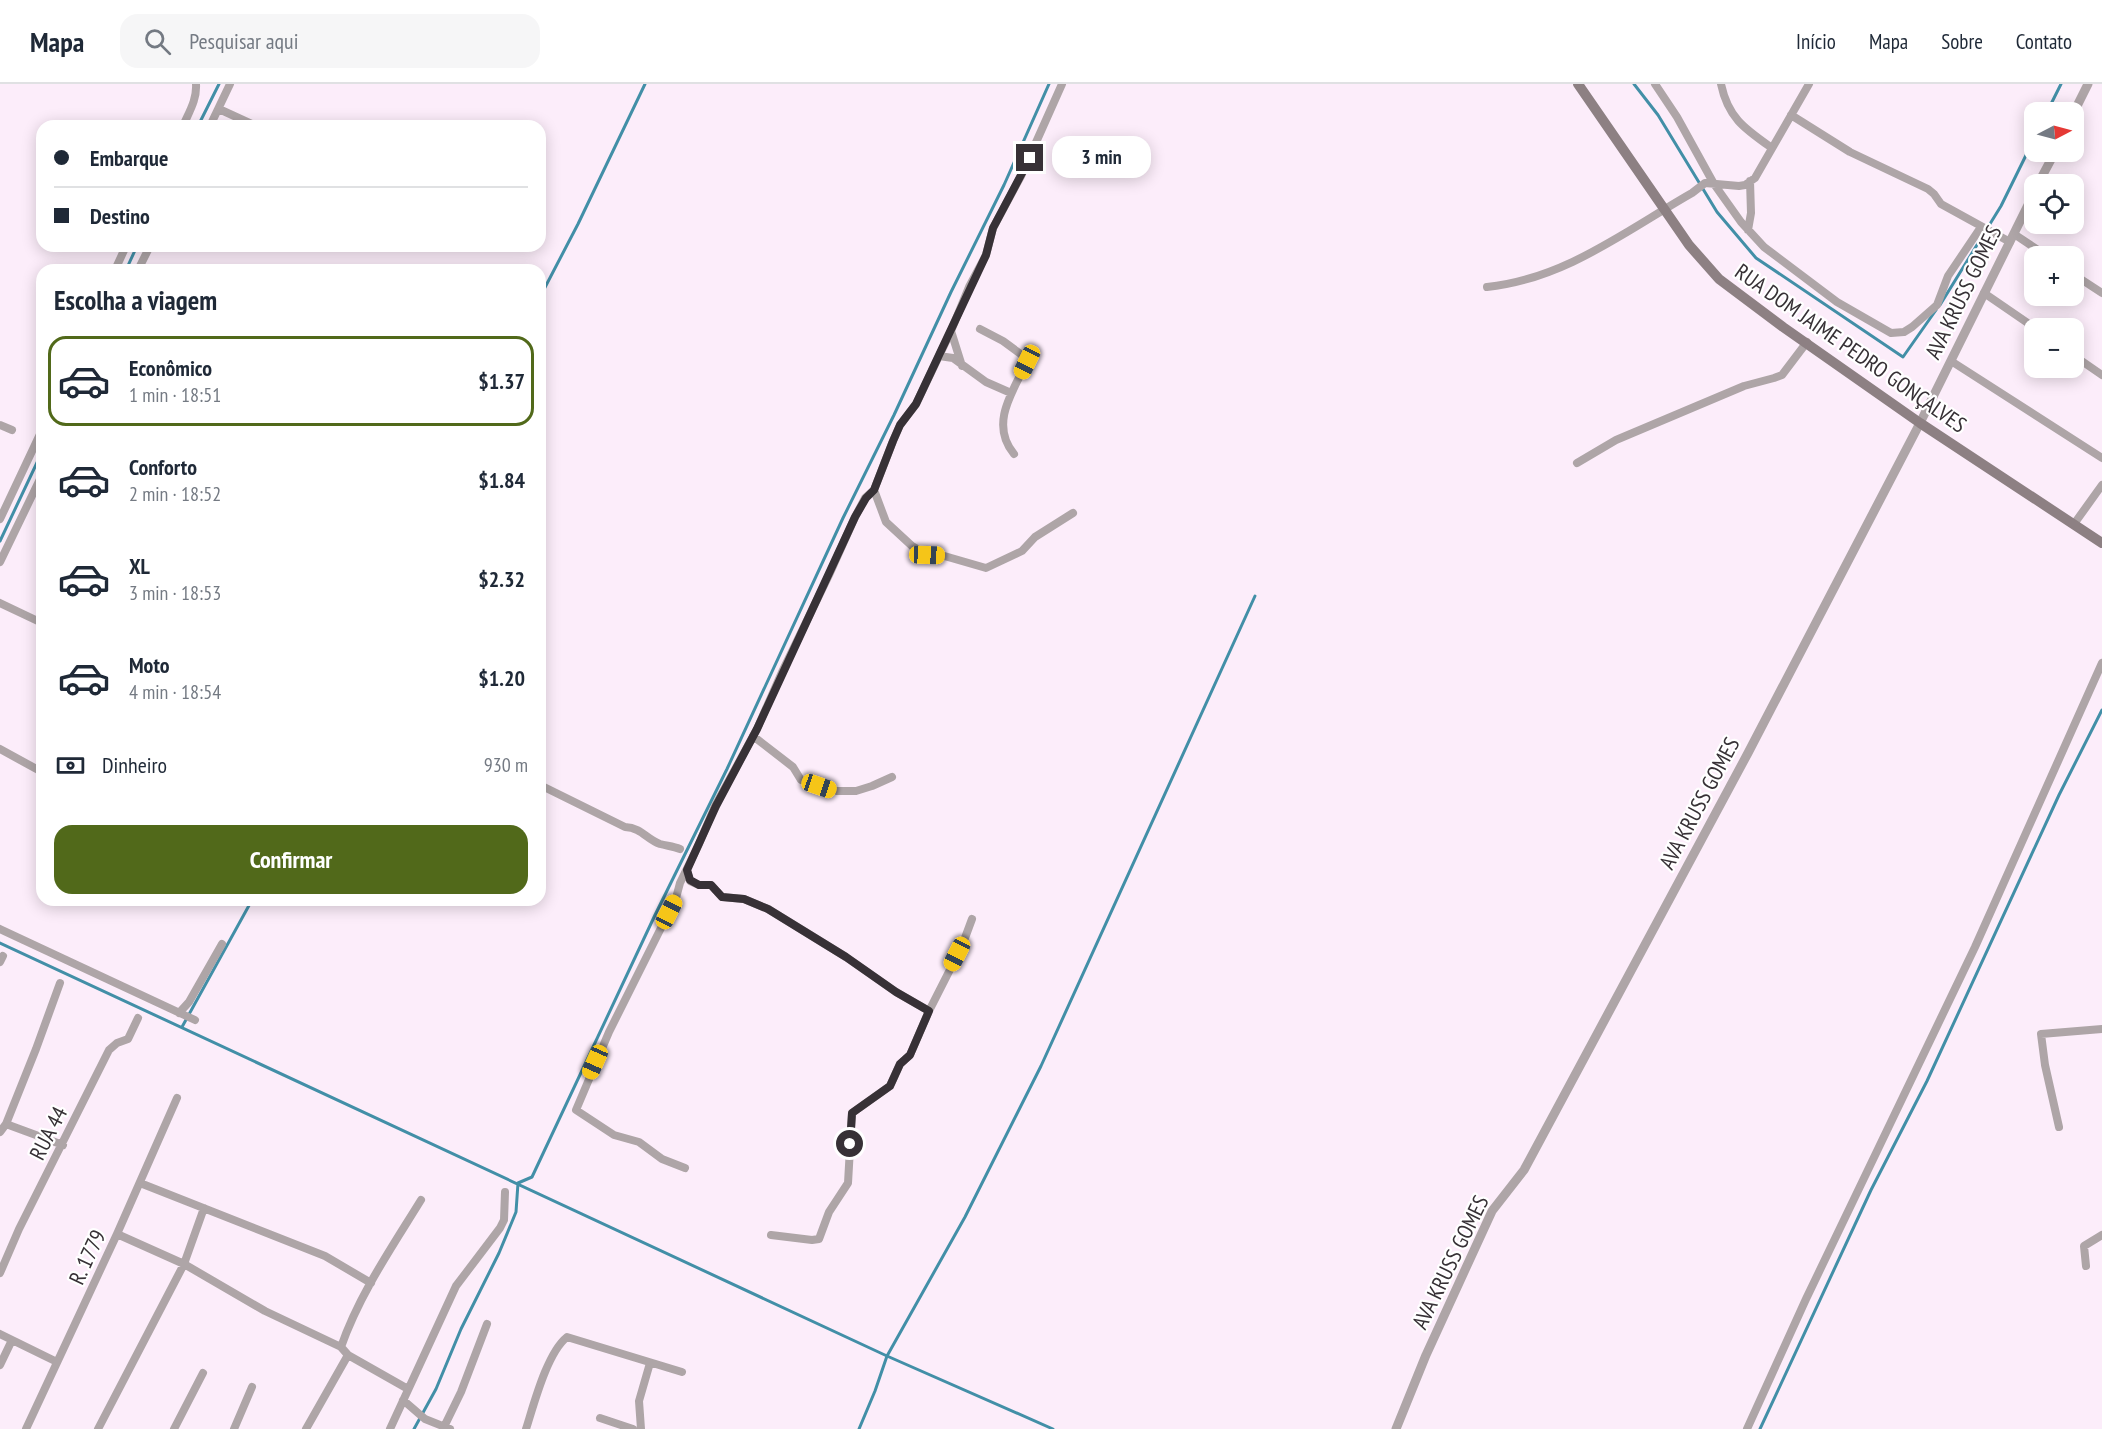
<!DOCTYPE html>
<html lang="pt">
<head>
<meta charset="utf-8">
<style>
  body { margin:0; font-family:"PT Sans Narrow",sans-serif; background:#f6f6f7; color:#1f2937; height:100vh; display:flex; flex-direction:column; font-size:22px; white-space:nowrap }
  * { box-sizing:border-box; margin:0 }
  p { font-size:20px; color:#747a83 }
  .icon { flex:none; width:33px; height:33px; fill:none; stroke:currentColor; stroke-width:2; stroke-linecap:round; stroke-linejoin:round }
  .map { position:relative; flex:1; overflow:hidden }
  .sheet { position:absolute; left:36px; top:180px; width:510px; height:642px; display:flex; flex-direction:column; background:#fff; border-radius:18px; box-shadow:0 3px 15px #0003 }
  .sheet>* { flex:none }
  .top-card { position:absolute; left:36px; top:36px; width:510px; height:132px; border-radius:18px; box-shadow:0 3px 15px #0003; display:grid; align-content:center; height:132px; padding:0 18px; background:#fff }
  .needle { width:39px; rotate:84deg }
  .controls { position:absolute; left:2024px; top:18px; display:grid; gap:12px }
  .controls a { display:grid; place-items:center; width:60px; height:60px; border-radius:12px; background:#fff; box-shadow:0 3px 15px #0003; font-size:30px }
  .end { position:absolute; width:27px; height:27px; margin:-14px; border:8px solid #373136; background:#fff; box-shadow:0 0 0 3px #fff }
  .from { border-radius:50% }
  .bubble { position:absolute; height:42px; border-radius:18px; background:#fff; box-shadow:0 3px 15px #0003; font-size:20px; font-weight:600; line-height:42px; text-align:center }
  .car { position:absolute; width:18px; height:36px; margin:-18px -9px; border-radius:8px; box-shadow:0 0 4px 2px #0007; background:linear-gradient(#f5c518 24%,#345 0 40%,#f5c518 0 76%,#345 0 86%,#f5c518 0) }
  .top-card b { display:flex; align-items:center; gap:21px; height:57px; font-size:22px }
  .top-card b+b { border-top:2px solid #e0e1e3 }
  .top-card i { width:15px; height:15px; background:#1f2937 }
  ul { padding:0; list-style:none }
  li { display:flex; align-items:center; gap:18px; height:90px; margin:0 12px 9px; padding:0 6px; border:3px solid transparent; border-radius:18px }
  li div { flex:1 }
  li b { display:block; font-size:22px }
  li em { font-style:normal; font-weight:600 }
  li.active { border-color:#51691a }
  li>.icon { width:54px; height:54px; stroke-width:1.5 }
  h2 { padding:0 18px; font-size:27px; line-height:72px }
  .pay { display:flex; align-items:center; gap:15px; height:66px; padding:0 18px; font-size:22px }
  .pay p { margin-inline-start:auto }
  .button { display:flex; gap:12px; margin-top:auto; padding:12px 18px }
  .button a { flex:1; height:69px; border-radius:18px; background:#51691a; color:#fff; font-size:24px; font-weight:600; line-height:69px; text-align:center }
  header { display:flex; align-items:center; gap:36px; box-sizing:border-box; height:84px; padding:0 30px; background:#fff; border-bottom:2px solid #e0e1e3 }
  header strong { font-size:28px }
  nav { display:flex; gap:33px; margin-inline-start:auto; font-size:21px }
  .search { width:420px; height:54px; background:#f6f6f7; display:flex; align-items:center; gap:15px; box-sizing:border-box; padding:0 21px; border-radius:18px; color:#747a83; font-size:22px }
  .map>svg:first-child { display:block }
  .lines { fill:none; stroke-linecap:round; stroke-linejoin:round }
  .stream { stroke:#428fa7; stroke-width:3 }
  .minor { stroke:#aea5a7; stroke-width:8 }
  .tertiary { stroke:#aea5a7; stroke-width:9 }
  .secondary { stroke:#8d8083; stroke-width:10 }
  .route { stroke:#373136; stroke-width:8 }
  .labels { text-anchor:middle; stroke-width:4.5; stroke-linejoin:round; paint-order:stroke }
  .street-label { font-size:22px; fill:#373136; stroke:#fff }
</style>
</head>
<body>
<header>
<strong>Mapa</strong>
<div class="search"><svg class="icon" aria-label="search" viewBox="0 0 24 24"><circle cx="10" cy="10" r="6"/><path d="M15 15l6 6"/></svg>Pesquisar aqui</div>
<nav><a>Início</a><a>Mapa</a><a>Sobre</a><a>Contato</a></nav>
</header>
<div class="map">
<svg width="2102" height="1345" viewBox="0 0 2102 1345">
  <rect width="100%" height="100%" fill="#fcedfa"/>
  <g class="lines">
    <!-- stream -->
    <path class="stream" d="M1634,0L1658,31L1717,128L1756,174L1903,273L1936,226
      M2047,28L2061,0
      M198,42L219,0
      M126,186L137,162
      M540,213L578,140L645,0
      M1940,221L2001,122L2034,55
      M0,457L42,368
      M0,859L887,1272L1053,1345
      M182,943L252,816
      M414,1345L436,1305L461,1245L499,1169L516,1128L518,1099L532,1093L655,831L727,685L843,434L894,331L951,208L1004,101L1049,0
      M859,1345L875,1307L887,1272L965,1133L1041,982L1255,512
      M1760,1345L1871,1106L1927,997L2059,711L2102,626"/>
    <!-- minor -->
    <path class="minor" d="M1655,0L1677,33L1714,100L1741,138L1764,163L1837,218L1891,249L1904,248L1912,243L1937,221L1948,192L1981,143
      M1721,0C1728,34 1745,45 1772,64
      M219,25L256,42
      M1791,31L1850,68L1928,105L1934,110L1941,120L2010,158
      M183,42C189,28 197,16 196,0
      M210,42L230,0
      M1748,146L1751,129L1750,97
      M2014,150L2047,172
      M115,186L126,162
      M138,186L150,162
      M2073,190L2102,209
      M1487,203C1565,195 1627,146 1692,109L1705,99L1739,102L1745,101L1755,94L1809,0
      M1984,209L2035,244
      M980,245L1003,257L1026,274L1027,278C1013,307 989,340 1014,370
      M951,247L962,282
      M2073,271L2102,291
      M939,272L953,274L986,298L1011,309
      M1951,277L2102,374
      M0,341L12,346
      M1577,379L1616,356L1744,302L1774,294L1782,291L1807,258
      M874,406L886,438L912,462L927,471H941L986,484L1022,467L1035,453L1073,429
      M0,435L42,346
      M2074,440L2102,401
      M0,478L42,391
      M0,519L42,539
      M753,652L793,683L801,696L837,707H856L872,702L892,693
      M0,665L42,688
      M540,701L625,743C642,744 646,755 660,760C667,762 673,762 680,765
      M687,786L690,797L699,801H711L722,813L744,815L768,825L846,873L896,908L929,927L962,862L972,835
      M0,845L195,936
      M0,878L3,872
      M179,929L189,918L222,860
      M6,1040L63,1061
      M2059,1043L2045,981L2041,950L2102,945
      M0,1048L6,1040L36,965L60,899
      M685,1084L662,1075L639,1058L614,1051L576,1026L609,948L676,814L680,799L699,760L715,722L757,645L782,588L829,491L855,433L865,414L874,406L893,357L900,341L916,320L951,247L969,203L986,171L993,144L1021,92L1062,0
      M140,1099L325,1172L371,1199
      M117,1150L184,1180L265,1227L341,1263L348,1271L408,1305
      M771,1151L812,1156L819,1155L829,1128L848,1099L852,1029L890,1002L900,980L910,971L929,927
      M2086,1182L2084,1162L2102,1151
      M0,1189L19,1145L109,966L117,959L128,955L138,934
      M0,1250L57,1278
      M341,1263C359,1211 392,1163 421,1116
      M0,1281L12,1256
      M403,1316L425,1335L450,1345
      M600,1334L633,1345
      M26,1345L117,1150L177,1014
      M98,1345L184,1180L204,1124
      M174,1345L203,1289
      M234,1345L252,1303
      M306,1345L348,1271
      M390,1345L456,1202L500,1144L504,1136L505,1108
      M443,1345L461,1308L487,1240
      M526,1345C534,1320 547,1269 567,1253L682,1288
      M641,1345L639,1317L650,1279
      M1747,1345L1806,1215L1975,863L2102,579"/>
    <!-- tertiary -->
    <path class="tertiary" d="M2073,30L2088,0
      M2038,100L2055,68
      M1396,1345L1426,1271L1492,1127L1524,1086L1748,669L1920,339L2034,109"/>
    <!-- secondary -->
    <path class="secondary" d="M1578,0L1689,161L1719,195L1783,243L1920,339L2102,459"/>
  </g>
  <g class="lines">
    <!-- route -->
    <path class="route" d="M850,1060L852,1029L890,1002L900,980L910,971L929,927L896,908L846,873L768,825L744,815L722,813L711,801H699L690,796L687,786L716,722L757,645L855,433L866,414L874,406L893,357L900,341L916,320L986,171L993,144L1030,74"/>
  </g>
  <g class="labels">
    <!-- street labels -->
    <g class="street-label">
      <text transform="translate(1963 208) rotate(-64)" y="8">AVA KRUSS GOMES</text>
      <text transform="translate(1851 264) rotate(35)" y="8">RUA DOM JAIME PEDRO GONÇALVES</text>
      <text transform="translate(1699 719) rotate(-62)" y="8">AVA KRUSS GOMES</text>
      <text transform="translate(48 1049) rotate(-63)" y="8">RUA 44</text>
      <text transform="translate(87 1173) rotate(-65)" y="8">R. 1779</text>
      <text transform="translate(1450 1178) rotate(-64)" y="8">AVA KRUSS GOMES</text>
    </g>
  </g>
</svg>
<div class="controls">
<a><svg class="needle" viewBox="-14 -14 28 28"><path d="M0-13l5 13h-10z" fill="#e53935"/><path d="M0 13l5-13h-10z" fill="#747a83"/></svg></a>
<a><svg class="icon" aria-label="locate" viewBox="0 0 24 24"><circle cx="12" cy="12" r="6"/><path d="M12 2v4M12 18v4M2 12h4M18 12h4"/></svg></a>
<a>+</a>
<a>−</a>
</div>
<i class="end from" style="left:850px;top:1060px"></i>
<i class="end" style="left:1030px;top:74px"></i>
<div class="bubble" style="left:1052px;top:52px;width:99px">3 min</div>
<i class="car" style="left:1027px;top:278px;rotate:206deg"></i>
<i class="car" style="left:927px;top:471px;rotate:92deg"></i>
<i class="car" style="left:819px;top:702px;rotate:109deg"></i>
<i class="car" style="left:669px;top:828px;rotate:27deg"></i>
<i class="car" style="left:957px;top:870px;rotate:207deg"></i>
<i class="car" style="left:595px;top:978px;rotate:204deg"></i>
<div class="top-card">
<b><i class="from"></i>Embarque</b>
<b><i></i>Destino</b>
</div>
<section class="sheet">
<h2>Escolha a viagem</h2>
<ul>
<li class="active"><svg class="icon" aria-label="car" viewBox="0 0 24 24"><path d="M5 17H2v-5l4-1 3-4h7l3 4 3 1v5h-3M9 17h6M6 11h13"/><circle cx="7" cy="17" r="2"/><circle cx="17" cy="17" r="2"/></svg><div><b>Econômico</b><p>1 min · 18:51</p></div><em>$1.37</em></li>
<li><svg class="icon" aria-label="car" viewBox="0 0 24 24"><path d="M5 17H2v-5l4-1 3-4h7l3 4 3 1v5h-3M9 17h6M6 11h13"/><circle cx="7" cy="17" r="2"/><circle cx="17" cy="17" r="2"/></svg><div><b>Conforto</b><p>2 min · 18:52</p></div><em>$1.84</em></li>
<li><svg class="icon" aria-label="car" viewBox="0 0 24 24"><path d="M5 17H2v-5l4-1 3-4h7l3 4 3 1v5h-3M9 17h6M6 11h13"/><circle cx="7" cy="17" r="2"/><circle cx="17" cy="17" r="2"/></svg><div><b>XL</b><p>3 min · 18:53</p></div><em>$2.32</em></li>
<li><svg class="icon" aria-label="car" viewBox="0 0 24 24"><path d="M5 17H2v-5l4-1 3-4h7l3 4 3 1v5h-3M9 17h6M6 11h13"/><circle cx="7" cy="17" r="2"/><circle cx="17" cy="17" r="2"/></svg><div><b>Moto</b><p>4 min · 18:54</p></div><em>$1.20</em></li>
</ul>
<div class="pay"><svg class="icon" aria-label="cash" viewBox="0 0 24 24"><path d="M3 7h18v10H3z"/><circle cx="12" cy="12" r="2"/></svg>Dinheiro<p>930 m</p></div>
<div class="button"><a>Confirmar</a></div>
</section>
</div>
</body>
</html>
